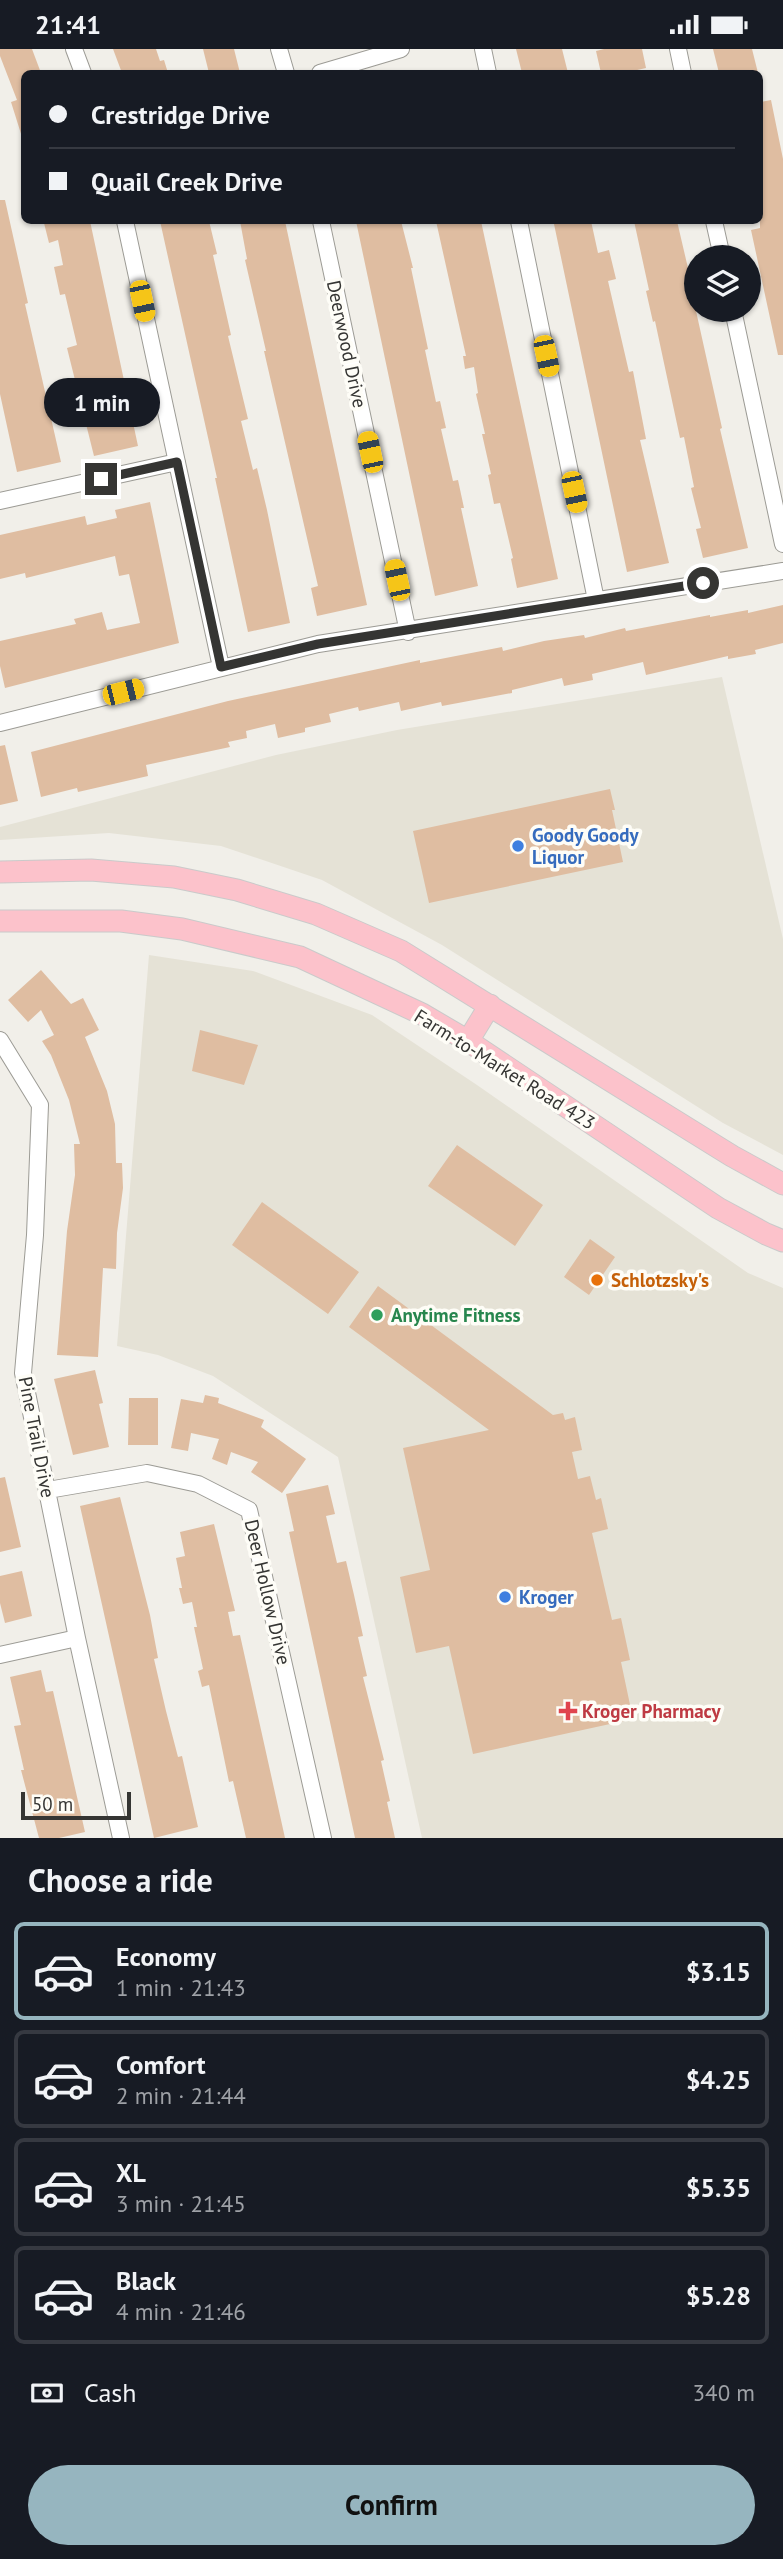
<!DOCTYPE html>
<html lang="en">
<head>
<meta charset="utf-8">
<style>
  body { margin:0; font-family:"PT Sans",sans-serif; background:#242831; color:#f1f3f6; height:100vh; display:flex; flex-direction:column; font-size:26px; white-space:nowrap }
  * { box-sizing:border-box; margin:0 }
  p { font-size:23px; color:#9ea1a6 }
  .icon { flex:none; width:38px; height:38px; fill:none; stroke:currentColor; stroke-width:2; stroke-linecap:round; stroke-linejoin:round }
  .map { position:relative; height:1789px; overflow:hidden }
  .sheet { display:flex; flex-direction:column; background:#171b24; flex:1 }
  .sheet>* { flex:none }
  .banner { position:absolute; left:21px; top:21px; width:742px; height:154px; border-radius:10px; box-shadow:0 2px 5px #0004; display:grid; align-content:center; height:154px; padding:0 28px; background:#171b24 }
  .buttons { position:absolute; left:684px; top:196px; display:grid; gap:14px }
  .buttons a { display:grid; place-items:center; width:77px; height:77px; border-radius:50%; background:#171b24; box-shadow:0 2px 5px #0004; font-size:35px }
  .scale { position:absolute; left:21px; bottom:18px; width:110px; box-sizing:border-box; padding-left:7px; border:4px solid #353533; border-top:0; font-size:19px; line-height:24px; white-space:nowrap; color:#353533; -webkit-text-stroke:5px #fefdf7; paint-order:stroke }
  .end { position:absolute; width:32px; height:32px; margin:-16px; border:9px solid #353533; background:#fff; box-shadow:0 0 0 4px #fff }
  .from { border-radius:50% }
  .bubble { position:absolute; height:49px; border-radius:24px; background:#171b24; box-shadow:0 2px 5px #0004; font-size:23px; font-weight:700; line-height:49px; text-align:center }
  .car { position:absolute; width:21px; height:42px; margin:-21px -10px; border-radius:9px; box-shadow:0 0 5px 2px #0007; background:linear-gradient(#f5c518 24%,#345 0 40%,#f5c518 0 76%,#345 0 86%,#f5c518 0) }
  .banner b { display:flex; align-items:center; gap:24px; height:66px; font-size:26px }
  .banner b+b { border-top:2px solid #363941 }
  .banner i { width:18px; height:18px; background:#f1f3f6 }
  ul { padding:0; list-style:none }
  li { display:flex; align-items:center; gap:21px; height:98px; margin:0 14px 10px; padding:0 14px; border:4px solid #363941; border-radius:10px }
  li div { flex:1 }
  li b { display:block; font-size:26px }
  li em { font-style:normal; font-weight:700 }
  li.on { border-color:#96b5bf }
  li>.icon { width:63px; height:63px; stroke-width:1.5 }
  h2 { padding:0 28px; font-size:32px; line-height:84px }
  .pay { display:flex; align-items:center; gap:18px; height:77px; padding:0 28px; font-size:26px }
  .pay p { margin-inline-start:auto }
  .cta { display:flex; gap:14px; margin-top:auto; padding:14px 28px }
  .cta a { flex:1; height:80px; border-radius:42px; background:#96b5bf; color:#111; font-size:28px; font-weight:700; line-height:80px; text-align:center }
  .status { display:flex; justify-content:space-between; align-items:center; height:49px; padding:0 35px; background:#171b24; direction:ltr }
  .status svg { height:19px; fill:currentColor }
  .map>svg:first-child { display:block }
  .built { fill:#e5e2d6 }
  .building { fill:#dfbda1 }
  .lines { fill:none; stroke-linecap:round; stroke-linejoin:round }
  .minor-casing { stroke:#9c9b95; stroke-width:18 }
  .major-casing { stroke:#cacaca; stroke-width:23 }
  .minor { stroke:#fff; stroke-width:16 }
  .major { stroke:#fcc2cb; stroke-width:21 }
  .route { stroke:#353533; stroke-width:9 }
  .shop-dot { fill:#3f7fe0; stroke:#fefdf7; stroke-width:2.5 }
  .food-dot { fill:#e8710a; stroke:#fefdf7; stroke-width:2.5 }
  .leisure-dot { fill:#2e9e5b; stroke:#fefdf7; stroke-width:2.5 }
  .health-dot { fill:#e0444e; stroke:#fefdf7; stroke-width:2.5 }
  .labels { text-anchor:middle; stroke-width:7; stroke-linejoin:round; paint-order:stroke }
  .street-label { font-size:19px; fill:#353533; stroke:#fefdf7 }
  .shop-label { font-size:19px; font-weight:bold; fill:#366cbe; stroke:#fefdf7; text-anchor:start }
  .food-label { font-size:19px; font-weight:bold; fill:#c56008; stroke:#fefdf7; text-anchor:start }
  .leisure-label { font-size:19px; font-weight:bold; fill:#27864d; stroke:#fefdf7; text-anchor:start }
  .health-label { font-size:19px; font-weight:bold; fill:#be3a42; stroke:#fefdf7; text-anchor:start }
</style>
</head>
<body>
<div class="status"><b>21:41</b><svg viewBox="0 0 49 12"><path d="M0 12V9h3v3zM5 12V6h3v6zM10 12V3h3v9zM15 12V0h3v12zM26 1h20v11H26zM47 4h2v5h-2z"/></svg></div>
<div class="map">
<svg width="783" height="1789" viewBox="0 0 783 1789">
  <rect width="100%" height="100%" fill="#f1efe9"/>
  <!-- built -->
  <path class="built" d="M722,628L783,890V1106L723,1074L442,896L322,831L221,797L109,784L0,791V778L276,706L397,681Z
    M149,906L253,922L372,966L477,1036L748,1224L783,1239V1789H422L338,1408L213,1327L158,1306L117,1297Z"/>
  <!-- building -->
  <path class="building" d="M0,0H32L41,24H24V88H22L11,53L17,51L0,7Z
    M113,0H156L160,12L164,11L168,24H122Z
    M203,0H234L240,24H209Z
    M516,0H562L568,24H522Z
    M604,0H642L646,19L624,24H601L596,2Z
    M713,0H752L758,24H719Z
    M771,51L783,110V306H778L751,181L760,179V53Z
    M0,151H5L28,254L25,255L61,413L17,423L0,345Z
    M55,172H90L138,397L94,407L67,299L77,296L65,245L60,246L54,218L63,216L58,191L49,194L44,174Z
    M160,172H209L217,205L213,206L231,286L228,287L248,370L241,372L253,421L257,419L267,461L290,574L248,583L215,429H217Z
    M240,172H285L367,556L317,567L311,539L318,537L264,302H266L245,211L247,210Z
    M356,172H401L413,219H411L428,300L425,301L436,353L440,352L446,379L441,380L453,432L458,431L464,459H461L478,537L435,547Z
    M436,172H481L558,530L517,539L511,510L513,509L500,454L494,455L488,426L491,425L482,385H485L476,345L478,344L474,318L465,320L463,307H466Z
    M568,172H591L598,204L609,201L616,230L608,232L629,323L633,322L646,390L640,391L669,514L627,523L554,175Z
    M634,172H677L698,262H696L722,379L720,380L748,499L703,509L696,480L701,479L691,439L694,438L684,388L680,389L655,272L653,273L646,242L649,241Z
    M150,453L179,594L5,639L0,617V592L76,575L74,570L102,563L107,581L140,574L129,525L119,527L115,507L26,529L25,524L0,530V486L85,467L87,476L117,469L115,461Z
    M783,556V594L755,601L756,605L728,610V607L646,626L643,613L592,625L593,631L564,637L562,629L512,641V644L442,657L441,653L401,662L399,653L359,662L358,658L329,665L331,673L305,679V683L278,689L275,675L246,682L247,689L228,693L230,698L146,716L148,727L78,743L77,739L41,748L31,703L228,652L420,611V614L502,598L503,602L544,592L584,586L585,589L625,579L626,582L710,566V568L748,561V564Z
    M5,696L18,752L0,756V697Z
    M610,740L615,761H612L623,813L429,854L413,782Z
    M41,921L71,955L83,949L99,981L85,988L107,1042L115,1075L116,1114H122L123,1139L117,1184L116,1220L103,1219L98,1308L57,1306L67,1182L75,1126L74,1095H80L69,1051L51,1006L42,992L54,986L41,961L28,973L8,951Z
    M200,981L258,996L244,1036L192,1022Z
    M457,1096L543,1156L515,1197L428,1137Z
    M262,1153L359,1223L328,1265L232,1196Z
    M590,1190L615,1208L589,1246L564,1228Z
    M378,1237L553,1366L563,1364L565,1371L575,1368L582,1401L572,1403L578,1430L590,1427L596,1451L601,1449L608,1480L592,1484L612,1571L621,1569L630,1611L621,1613L633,1670L473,1705L449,1597L416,1604L400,1528L430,1521L403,1399L489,1381L349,1278Z
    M95,1321L103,1354L99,1355L109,1398L73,1406L54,1330Z
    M205,1346L219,1349L218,1354L264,1371L261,1378L306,1410L282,1444L251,1423L258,1413L231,1403L227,1416L212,1410L219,1390L191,1384L188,1402L171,1399L181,1350L203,1354Z
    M129,1349H158V1396H128Z
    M5,1428L21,1498L0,1503V1429Z
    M328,1436L335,1465L326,1467L337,1514L346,1512L354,1546L363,1587L358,1588L367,1627L363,1628L384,1711L381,1712L390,1752L387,1753L395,1789H355L289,1483L294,1482L286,1445Z
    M120,1448L150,1566L158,1609L154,1610L166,1662L178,1708L182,1707L198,1778L154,1789L80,1457Z
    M214,1475L235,1562L228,1563L233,1587L240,1586L285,1789H246L233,1732L229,1733L209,1636L202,1638L198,1622L203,1620L194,1578H197L192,1553L183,1555L179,1539H182L176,1509L185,1507L180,1483Z
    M22,1522L32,1567L5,1574L0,1554V1527Z
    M41,1621L46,1643L53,1642L85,1783L59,1789H39L21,1721H24L14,1677L21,1676L10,1628Z"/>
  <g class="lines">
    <defs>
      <path id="minor" d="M74,0L83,24
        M279,0L286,24
        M483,0L488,24
        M678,0L683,24
        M320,24L401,0
        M125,172L221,618
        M321,172L408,583
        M519,172L596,551
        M714,172L722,208
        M733,261L783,495
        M0,452L177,413
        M0,674L318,595L783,522
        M0,991L40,1056L35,1186L23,1324L77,1589L121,1789
        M48,1441L147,1424L198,1435L249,1461L323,1789
        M0,1606L77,1589"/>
      <path id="major" d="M0,823L91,821L174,828L237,841L316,865L401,902L732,1107L783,1135
        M0,872H121L182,880L300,908L422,965L468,992L718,1159L766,1185L783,1192
        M468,992L490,956"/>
    </defs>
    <!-- minor casing -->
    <use href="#minor" class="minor-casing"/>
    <!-- major casing -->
    <use href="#major" class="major-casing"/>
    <!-- minor -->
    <use href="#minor" class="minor"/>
    <!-- major -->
    <use href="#major" class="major"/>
  </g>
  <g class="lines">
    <!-- route -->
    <path class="route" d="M101,430L177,413L221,618L318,595L703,534"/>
  </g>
  <!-- markers -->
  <g class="shop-dot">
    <circle cx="518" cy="797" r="7"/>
    <circle cx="505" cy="1548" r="7"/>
  </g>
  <circle class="food-dot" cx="597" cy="1231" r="7"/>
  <circle class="leisure-dot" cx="377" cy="1266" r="7"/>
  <path class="health-dot" d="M564.5 1651.5h7v7h7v7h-7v7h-7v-7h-7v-7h7z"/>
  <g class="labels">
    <!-- street labels -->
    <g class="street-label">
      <text transform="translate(347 295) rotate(78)" y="7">Deerwood Drive</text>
      <text transform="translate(505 1020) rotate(32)" y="7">Farm-to-Market Road 423</text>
      <text transform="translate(37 1388) rotate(79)" y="7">Pine Trail Drive</text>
      <text transform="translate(268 1543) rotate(77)" y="7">Deer Hollow Drive</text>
    </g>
    <!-- shop labels -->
    <g class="shop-label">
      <text x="532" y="793">Goody Goody<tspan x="532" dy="22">Liquor</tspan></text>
      <text x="519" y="1555">Kroger</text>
    </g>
    <!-- food labels -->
    <g class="food-label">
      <text x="611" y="1238">Schlotzsky's</text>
    </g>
    <!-- leisure labels -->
    <g class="leisure-label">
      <text x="391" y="1273">Anytime Fitness</text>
    </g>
    <!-- health labels -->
    <g class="health-label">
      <text x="582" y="1669">Kroger Pharmacy</text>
    </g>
  </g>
</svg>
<div class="buttons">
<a><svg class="icon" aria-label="layers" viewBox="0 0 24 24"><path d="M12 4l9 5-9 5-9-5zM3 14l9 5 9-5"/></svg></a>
</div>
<div class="scale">50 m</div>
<i class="end from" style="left:703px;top:534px"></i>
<i class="end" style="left:101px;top:430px"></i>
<div class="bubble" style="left:44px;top:329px;width:116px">1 min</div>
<i class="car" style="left:142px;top:252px;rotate:168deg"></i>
<i class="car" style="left:546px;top:307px;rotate:168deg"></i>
<i class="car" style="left:370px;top:403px;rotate:348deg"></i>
<i class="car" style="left:574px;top:443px;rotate:168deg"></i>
<i class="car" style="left:397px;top:531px;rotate:348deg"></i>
<i class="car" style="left:123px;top:643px;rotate:76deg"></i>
<div class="banner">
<b><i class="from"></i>Crestridge Drive</b>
<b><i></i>Quail Creek Drive</b>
</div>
</div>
<section class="sheet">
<h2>Choose a ride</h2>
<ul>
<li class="on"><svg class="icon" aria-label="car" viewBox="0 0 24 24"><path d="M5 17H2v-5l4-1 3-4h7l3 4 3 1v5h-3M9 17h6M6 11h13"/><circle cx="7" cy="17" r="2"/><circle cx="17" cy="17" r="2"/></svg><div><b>Economy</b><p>1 min · 21:43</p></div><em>$3.15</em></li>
<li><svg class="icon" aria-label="car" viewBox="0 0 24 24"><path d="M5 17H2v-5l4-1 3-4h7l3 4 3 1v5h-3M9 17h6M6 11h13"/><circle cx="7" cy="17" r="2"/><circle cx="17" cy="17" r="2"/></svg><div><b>Comfort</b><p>2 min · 21:44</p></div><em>$4.25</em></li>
<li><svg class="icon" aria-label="car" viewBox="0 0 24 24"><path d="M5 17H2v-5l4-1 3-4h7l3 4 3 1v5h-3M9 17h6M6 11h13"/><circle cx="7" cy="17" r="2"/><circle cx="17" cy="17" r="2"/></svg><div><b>XL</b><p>3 min · 21:45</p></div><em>$5.35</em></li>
<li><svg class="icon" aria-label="car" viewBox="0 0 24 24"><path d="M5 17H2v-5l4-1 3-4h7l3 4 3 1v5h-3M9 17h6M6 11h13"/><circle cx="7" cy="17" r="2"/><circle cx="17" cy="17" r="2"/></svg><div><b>Black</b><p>4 min · 21:46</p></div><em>$5.28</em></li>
</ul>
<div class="pay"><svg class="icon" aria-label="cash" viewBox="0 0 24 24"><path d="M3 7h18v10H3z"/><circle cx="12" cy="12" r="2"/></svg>Cash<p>340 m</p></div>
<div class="cta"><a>Confirm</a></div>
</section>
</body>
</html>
